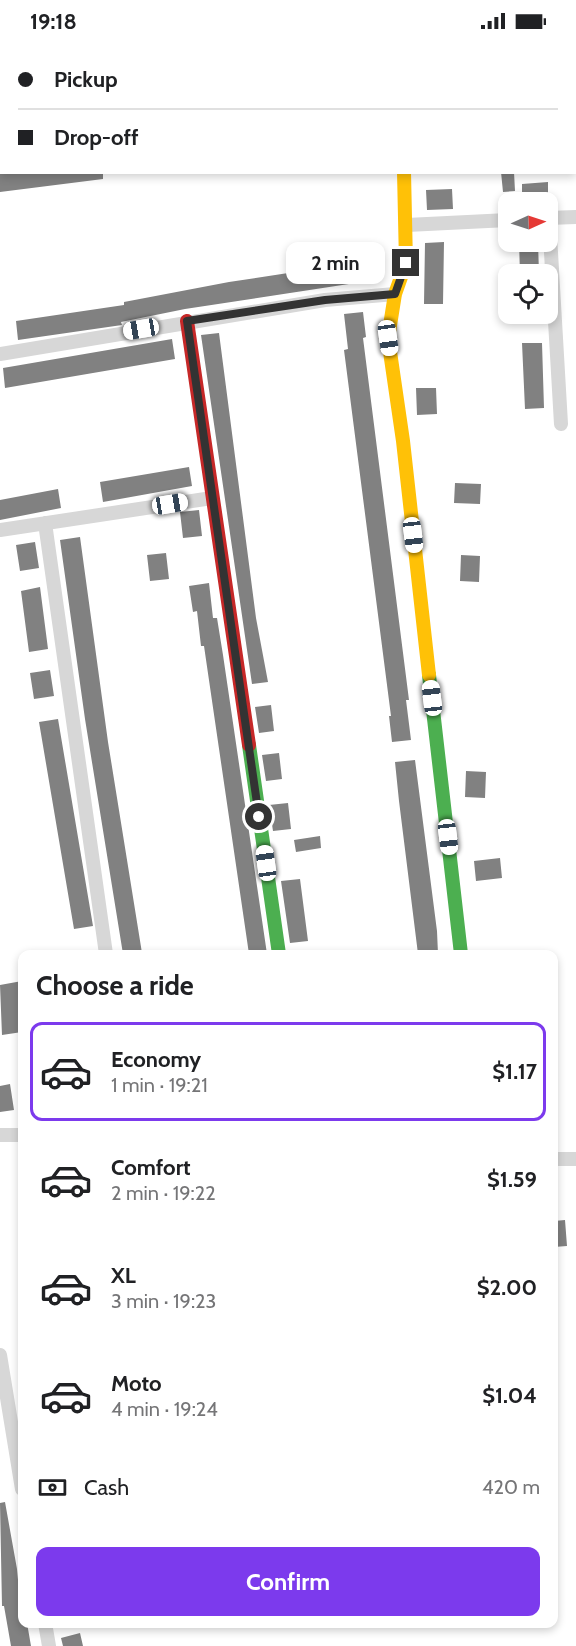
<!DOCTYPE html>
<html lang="en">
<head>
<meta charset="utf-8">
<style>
  body { margin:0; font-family:Cabin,sans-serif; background:#f2f2f2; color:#202124; height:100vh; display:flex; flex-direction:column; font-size:22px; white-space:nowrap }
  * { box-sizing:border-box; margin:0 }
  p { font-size:20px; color:#757577 }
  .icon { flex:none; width:33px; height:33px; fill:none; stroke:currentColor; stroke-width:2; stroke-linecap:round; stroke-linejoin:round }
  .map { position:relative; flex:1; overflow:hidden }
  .drawer { position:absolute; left:18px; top:908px; width:540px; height:678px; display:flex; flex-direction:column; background:#fff; border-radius:12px; box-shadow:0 3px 9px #0003 }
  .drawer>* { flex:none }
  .guide { position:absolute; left:0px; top:0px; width:576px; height:132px; box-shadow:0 3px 9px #0003; display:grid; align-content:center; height:132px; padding:0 18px; background:#fff }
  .needle { width:39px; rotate:87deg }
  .controls { position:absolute; left:498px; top:150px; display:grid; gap:12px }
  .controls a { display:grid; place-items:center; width:60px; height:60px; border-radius:12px; background:#fff; box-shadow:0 3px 9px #0003; font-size:30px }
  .end { position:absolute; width:27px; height:27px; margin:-14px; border:8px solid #333; background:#fff; box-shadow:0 0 0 3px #fff }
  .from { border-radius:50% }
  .bubble { position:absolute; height:42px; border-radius:12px; background:#fff; box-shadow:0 3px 9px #0003; font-size:20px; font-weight:700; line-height:42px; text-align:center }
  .car { position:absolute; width:18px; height:36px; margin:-18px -9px; border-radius:8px; box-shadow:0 0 4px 2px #0007; background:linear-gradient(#fff 24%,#345 0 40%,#fff 0 76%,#345 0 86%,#fff 0) }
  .guide b { display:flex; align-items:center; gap:21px; height:57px; font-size:22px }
  .guide b+b { border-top:2px solid #e0e0e0 }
  .guide i { width:15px; height:15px; background:#202124 }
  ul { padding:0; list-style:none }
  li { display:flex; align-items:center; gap:18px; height:99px; margin:0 12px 9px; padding:0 6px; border:3px solid transparent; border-radius:12px }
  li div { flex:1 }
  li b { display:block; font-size:22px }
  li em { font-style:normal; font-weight:700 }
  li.on { border-color:#7c3aed }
  li>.icon { width:54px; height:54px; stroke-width:1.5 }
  h2 { padding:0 18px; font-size:27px; line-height:72px }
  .pay { display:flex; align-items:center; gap:15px; height:66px; padding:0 18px; font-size:22px }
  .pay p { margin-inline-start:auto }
  .action { display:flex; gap:12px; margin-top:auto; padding:12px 18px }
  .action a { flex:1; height:69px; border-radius:12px; background:#7c3aed; color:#fff; font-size:24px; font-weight:700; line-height:69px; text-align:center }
  .status { display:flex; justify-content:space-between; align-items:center; height:42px; padding:0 30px; background:#fff; direction:ltr }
  .status svg { height:16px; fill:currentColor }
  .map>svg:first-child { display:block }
  .building { fill:#818181 }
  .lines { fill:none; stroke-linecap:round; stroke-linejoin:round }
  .street { stroke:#d7d7d7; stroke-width:14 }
  .fast { stroke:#4caf50; stroke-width:14 }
  .slow { stroke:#ffc107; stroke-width:14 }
  .jam { stroke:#c62828; stroke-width:14 }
  .route { stroke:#333; stroke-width:8 }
</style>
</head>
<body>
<div class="status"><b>19:18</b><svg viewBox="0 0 49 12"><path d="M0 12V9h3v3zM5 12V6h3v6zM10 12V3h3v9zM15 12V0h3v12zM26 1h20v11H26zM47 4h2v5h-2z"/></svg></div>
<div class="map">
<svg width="576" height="1604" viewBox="0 0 576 1604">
  <rect width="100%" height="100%" fill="#fff"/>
  <!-- building -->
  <path class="building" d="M0,130H103V137L0,150Z
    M501,130H514L515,149L503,150Z
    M548,140V160H522V142Z
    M452,147L453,167L427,168L426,148Z
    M444,200L443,262H424L425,201Z
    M519,200H538L539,232H520Z
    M373,218L375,238L185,267L121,280L122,283L18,298L16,279L124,263V260L229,240Z
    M363,270L366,295L363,296L409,658H406L411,698L392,700L389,674H391L344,308L348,307L344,272Z
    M219,291L256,576L268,640L252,642L201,293Z
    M172,297L175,317L5,346L3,326Z
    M522,301H542L544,366L525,367Z
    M416,346H436L437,372L417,373Z
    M189,425L192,444L103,460L100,440Z
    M455,441L481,442L480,462L454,461Z
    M58,447L61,466L0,478V458Z
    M199,468L202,494L183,496L180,470Z
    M80,495L108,700L142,911L137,912H123L85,677L60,498Z
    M35,500L39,526L20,529L16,503Z
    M166,511L169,537L150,539L147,513Z
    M461,513L480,514L479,540L460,539Z
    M209,541L213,576H217L223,613L267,912H249L204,604H201L197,569L193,570L189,544Z
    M40,545L48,607L29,610L21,549Z
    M50,628L54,654L34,657L30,631Z
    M271,663L274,689L259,691L255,665Z
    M58,677L93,884L74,887L39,680Z
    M279,711L282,737L266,739L262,713Z
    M415,718L437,889L438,912H418L399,759L395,720Z
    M466,729L486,730L485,756L465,755Z
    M288,761L291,787L273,789L269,763Z
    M320,794L321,806L296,810L294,798Z
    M500,816L502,836L476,839L474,819Z
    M300,837L308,899L290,901L281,839Z
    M22,939V990L2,993L0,943Z
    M10,1042L14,1068L0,1070V1044Z
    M565,1178L567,1204L554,1205V1179Z
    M5,1460L17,1527L22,1581H27L31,1604H11L4,1564H2L0,1461Z
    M80,1591L83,1604H63L61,1596Z"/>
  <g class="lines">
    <!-- street -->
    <path class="street" d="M9,0V2
      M403,0V2
      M574,27H576
      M0,114H2
      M548,176L576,175
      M549,176L561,382
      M407,183L508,178
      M0,312L325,258L395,252
      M45,481L106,912
      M0,488L212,456
      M0,1093H22
      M554,1117H576
      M0,1313L22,1447
      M45,1581L49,1604"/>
    <!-- fast -->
    <path class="fast" d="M429,633L461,912
      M249,703L279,912"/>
    <!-- slow -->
    <path class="slow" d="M404,130L406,221L395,252L388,296L403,399L429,633"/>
    <!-- jam -->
    <path class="jam" d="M187,279L249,703"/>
  </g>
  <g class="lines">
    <!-- route -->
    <path class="route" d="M259,775L187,279L325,258L395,252L406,221"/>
  </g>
</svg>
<div class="controls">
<a><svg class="needle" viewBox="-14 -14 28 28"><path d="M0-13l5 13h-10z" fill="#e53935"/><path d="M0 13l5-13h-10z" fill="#757577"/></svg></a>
<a><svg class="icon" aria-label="locate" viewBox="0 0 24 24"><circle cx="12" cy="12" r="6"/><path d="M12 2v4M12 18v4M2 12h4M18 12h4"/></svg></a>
</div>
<i class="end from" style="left:259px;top:775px"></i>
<i class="end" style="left:406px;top:221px"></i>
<div class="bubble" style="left:286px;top:200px;width:99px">2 min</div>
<i class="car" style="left:141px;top:287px;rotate:260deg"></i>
<i class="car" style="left:388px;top:296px;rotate:172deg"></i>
<i class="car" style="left:170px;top:462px;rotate:81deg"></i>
<i class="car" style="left:413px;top:493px;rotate:173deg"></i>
<i class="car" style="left:432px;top:656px;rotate:353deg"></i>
<i class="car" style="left:448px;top:795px;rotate:173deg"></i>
<i class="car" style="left:266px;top:821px;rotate:352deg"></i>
<div class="guide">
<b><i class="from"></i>Pickup</b>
<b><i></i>Drop-off</b>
</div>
<section class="drawer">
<h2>Choose a ride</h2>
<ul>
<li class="on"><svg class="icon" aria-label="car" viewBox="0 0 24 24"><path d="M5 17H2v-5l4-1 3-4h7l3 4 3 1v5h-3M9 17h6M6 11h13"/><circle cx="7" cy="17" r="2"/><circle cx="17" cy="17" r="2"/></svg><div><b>Economy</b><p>1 min · 19:21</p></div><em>$1.17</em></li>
<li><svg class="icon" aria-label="car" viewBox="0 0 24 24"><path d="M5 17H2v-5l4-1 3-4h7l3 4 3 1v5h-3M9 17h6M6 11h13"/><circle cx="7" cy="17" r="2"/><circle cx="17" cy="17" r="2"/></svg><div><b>Comfort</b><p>2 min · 19:22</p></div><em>$1.59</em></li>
<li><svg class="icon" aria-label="car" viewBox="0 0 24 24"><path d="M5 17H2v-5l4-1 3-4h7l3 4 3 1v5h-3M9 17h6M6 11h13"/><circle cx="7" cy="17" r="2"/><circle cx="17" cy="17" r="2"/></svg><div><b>XL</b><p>3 min · 19:23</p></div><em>$2.00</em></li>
<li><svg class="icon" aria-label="car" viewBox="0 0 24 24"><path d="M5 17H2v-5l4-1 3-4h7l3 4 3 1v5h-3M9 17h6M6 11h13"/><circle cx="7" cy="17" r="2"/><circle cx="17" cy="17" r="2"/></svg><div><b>Moto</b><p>4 min · 19:24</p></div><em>$1.04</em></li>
</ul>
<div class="pay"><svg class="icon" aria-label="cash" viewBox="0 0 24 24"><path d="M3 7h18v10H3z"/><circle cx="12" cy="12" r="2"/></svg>Cash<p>420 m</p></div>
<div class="action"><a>Confirm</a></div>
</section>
</div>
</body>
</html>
